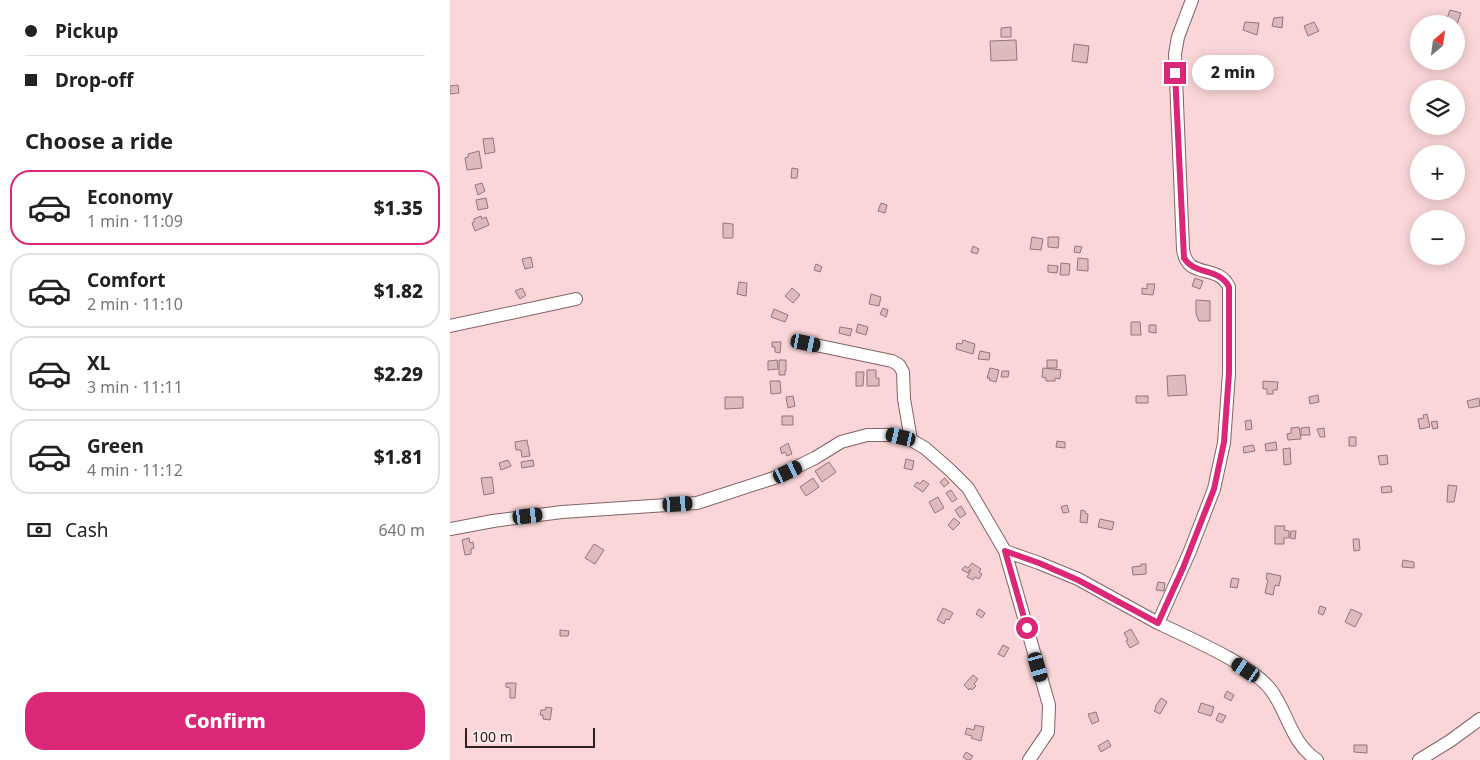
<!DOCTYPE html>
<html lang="en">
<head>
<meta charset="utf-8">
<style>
  body { margin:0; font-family:"Noto Sans",sans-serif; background:#f2f2f2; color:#222; height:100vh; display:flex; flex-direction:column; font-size:19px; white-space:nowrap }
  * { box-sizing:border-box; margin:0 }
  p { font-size:16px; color:#767676 }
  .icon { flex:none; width:28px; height:28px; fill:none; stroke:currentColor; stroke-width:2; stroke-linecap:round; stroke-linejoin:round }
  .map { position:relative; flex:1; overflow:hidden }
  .panel { display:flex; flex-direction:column; background:#fff; width:450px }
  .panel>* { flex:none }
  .guide { display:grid; align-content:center; height:110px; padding:0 25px; background:#fff }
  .needle { width:32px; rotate:29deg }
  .tools { position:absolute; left:960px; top:15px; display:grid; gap:10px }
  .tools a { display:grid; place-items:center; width:55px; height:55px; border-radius:50%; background:#fff; box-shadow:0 2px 12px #0003; font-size:25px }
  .scale { position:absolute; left:15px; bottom:12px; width:130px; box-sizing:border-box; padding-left:5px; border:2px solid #2c2021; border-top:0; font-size:14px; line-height:18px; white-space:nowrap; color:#2c2021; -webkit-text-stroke:4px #fde8e9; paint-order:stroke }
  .end { position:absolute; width:22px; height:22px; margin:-11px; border:6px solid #db2777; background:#fff; box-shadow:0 0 0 2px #fff }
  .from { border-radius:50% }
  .bubble { position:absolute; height:35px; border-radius:18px; background:#fff; box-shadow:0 2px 12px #0003; font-size:16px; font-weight:800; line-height:35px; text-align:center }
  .car { position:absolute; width:15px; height:30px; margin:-15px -8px; border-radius:6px; box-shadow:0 0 4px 1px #0007; background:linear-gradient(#222 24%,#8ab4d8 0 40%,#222 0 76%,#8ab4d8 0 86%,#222 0) }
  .guide b { display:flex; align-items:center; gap:18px; height:48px; font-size:19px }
  .guide b+b { border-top:1px solid #e0e0e0 }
  .guide i { width:12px; height:12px; background:#222 }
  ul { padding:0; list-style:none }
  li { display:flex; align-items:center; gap:15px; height:75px; margin:0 10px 8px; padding:0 15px; border:2px solid #e0e0e0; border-radius:20px }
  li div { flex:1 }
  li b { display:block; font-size:19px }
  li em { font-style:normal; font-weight:800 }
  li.selected { border-color:#db2777 }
  li>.icon { width:45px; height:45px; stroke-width:1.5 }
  h2 { padding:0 25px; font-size:22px; line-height:60px }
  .pay { display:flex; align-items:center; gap:12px; height:55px; padding:0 25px; font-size:19px }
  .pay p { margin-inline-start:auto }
  .primary-button { display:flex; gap:10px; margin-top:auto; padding:10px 25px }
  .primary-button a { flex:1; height:58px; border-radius:20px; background:#db2777; color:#fff; font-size:20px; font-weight:800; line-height:58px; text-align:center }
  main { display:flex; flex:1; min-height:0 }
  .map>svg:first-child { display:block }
  .building { fill:#ddbbbd; stroke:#947577 }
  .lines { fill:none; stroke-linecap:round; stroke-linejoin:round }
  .minor-casing { stroke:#816365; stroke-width:14 }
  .minor { stroke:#fff; stroke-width:12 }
  .route { stroke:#db2777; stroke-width:6 }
</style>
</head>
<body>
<main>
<section class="panel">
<div class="guide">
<b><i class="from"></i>Pickup</b>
<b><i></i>Drop-off</b>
</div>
<h2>Choose a ride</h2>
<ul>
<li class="selected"><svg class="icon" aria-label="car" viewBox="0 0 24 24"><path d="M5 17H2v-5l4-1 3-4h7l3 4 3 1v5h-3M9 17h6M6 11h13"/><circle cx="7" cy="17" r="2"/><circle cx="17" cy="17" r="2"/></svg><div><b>Economy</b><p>1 min · 11:09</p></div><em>$1.35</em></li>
<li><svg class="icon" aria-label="car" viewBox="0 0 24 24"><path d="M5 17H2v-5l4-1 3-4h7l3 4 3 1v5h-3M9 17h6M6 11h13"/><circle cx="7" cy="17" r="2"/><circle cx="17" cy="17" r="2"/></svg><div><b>Comfort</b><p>2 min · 11:10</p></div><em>$1.82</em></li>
<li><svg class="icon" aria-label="car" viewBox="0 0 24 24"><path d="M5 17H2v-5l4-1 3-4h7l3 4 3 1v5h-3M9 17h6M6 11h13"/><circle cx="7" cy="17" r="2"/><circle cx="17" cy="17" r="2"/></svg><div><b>XL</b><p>3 min · 11:11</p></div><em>$2.29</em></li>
<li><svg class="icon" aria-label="car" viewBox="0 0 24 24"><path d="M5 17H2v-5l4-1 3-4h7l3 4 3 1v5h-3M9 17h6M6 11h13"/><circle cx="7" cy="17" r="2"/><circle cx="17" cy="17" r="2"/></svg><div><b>Green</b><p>4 min · 11:12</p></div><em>$1.81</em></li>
</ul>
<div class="pay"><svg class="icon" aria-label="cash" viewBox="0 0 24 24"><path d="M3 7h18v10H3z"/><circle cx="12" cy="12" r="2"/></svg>Cash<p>640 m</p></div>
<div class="primary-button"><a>Confirm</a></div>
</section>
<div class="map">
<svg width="1030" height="760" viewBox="0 0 1030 760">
  <rect width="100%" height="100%" fill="#fad6d8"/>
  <!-- building -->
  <path class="building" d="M1000,10L1011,13L1006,27V24H995Z
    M833,17L832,28L822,26L824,18Z
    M795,22L809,23L807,35L793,30Z
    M864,22L869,31L858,36L854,26Z
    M561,27V37H551V28Z
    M566,40L567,60L541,61L540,41Z
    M624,44L639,46L637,63L622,61Z
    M757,72L765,73L767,83L759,84Z
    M8,85L9,93L0,94V86Z
    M43,138L45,152L35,154L33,139Z
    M29,151L32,168L17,170L15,158L18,157V154Z
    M342,168L348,169L347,178H341Z
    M32,183L35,191L28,195L25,185Z
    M36,198L38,208L28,210L26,200Z
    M431,203L437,205L435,213L428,211Z
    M31,216L32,219L36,217L39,225L25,231L22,223L24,222V219Z
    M273,223L283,224V238H273Z
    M582,237L593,239L591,250L580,249Z
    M598,237H609L608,248L598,247Z
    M523,246L529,249L527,254L521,252Z
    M625,246L632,247L630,253L624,252Z
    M81,257L83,267L75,269L72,259Z
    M628,258L638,259V271L627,270Z
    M611,263L620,264L619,275H610Z
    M366,264L372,267L370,272L364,270Z
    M598,265L608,266L607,273L598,272Z
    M745,278L753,281L750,289L742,286Z
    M289,282L297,283L296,296L287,294Z
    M697,284H705L703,295L692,294V288L697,289Z
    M72,288L76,295L70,299L65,291Z
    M342,288L350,295L343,303L335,296Z
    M421,294L431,297L429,306L419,304Z
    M746,300L760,301V321H749L746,314Z
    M433,308L438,310L436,317L430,314Z
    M324,309L338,315L335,322L321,317Z
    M681,322H690L691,335H681Z
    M408,324L418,327L416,335L406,332Z
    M699,325H706V333L699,332Z
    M390,327L402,329L400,336L389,333Z
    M513,340L525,344L523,354L506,349L507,343L512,344Z
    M322,342H331L330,353L325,352V347H322Z
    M530,351L540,353L539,360L528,359Z
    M327,360L328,369L318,370V361Z
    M329,360H336V371H335V375H329Z
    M597,360H607V368H597Z
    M540,368L549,370L546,382L539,380L540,378H537Z
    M593,368L611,370L610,379L605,378V381H596V378L592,377Z
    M417,370H426V378H429V386H417Z
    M552,371H559L558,377H551Z
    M406,372H414L413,386H406Z
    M735,375L737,395L718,396L717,376Z
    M320,381H330L331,393L321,394Z
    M813,381L828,382L827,390H823V394H817V389H813Z
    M868,395L869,402L860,404L859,397Z
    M343,396L345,406L338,408L336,397Z
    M686,396H698V403H686Z
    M275,397H293V408L275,409Z
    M1029,398L1030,406L1019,408L1017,401Z
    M977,414L980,427L970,429L968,419L974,418L973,415Z
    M332,416H343V425H332Z
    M801,420L802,429L796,430L795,421Z
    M987,421L988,428L983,429L981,422Z
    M849,427L851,439L838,440L837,434L841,433V428Z
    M859,427L860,435H851V428Z
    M874,428L875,437H870L867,429Z
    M899,437H906V446H899Z
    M77,440L80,456L72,457L71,450H66L65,442Z
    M607,441L615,442V448L606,447Z
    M826,442L827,450L816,451L815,444Z
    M338,443L342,454L337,456L335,452L332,454L330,448Z
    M803,445L805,451L794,453L793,447Z
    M840,448L841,464L834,465L833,449Z
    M937,455L938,464L930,465L928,456Z
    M456,459L464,461L462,470L454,468Z
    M58,460L61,466L51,470L49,463Z
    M83,460L84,466L72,468L71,462Z
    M379,462L386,472L372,482L365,471Z
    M42,477L44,493L34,495L31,478Z
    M363,478L369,487L356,496L350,487Z
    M495,478L499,483L494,487L490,482Z
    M473,480L479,484L473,492L464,486L467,482L470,484Z
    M998,485L1007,486L1004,502H997Z
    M941,486L942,492L932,493L931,487Z
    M501,490L507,499L502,502L496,493Z
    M488,497L494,508L485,513L479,502Z
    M617,505L619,512L613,513L611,507Z
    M511,506L516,514L510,518L505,510Z
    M631,510L635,511V513L638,514L637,523L630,522Z
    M504,518L510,523L503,530L498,525Z
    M650,519L664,522L662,530L648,527Z
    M825,526H835L834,530L839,531V538H834V544H825Z
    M841,531H846L845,539L840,538Z
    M19,538L20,543L23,542L24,548L21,549V554L15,555L12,540Z
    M903,539H909L910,550L904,551Z
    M144,544L154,550L145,564L135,558Z
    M953,560L964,562V568L952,567Z
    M522,563L531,569L529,572L532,574L529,579L525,577L523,580L517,577L521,570L520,569L518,573L512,570L515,566L518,568Z
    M691,564H696V574L683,575L682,567L691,566Z
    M817,573L831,576L829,586L825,585L823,595L815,593L818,580L816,579Z
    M782,578L789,579L787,588L780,587Z
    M708,582L715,583L714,591L706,590Z
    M870,606L876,608L873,615L868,613Z
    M493,608L503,613L499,620L496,619L494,624L487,620Z
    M529,609L535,613L532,618L526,614Z
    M901,609L912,614L905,627L895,622Z
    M681,629L689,643L680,648L676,641L678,640L674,633Z
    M110,630L119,631L118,636H110Z
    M553,645L559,648L554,657L548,654Z
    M523,675L528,679L524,684L526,686L522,690L520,688L519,690L514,685Z
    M56,683H66L65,698H60V688L56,687Z
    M777,691L784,695L781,701L774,697Z
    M711,698L717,702L710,714L704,711L706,708L705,707Z
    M751,703L764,707L761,716L748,712Z
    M96,707L102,708L100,720L93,719V715H90L91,710H95Z
    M646,712L649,721L642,724L638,714Z
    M769,713L776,716L772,723L766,720Z
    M525,725L534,727L531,741L521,738L522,736L515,734L517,728L524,730Z
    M658,740L661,746L651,752L648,746Z
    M904,745H917V753L904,752Z
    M516,752L523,756L520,760H517L513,757Z"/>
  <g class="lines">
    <defs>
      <path id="minor" d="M0,326L126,299
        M356,343L442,361L449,365L453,372L454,399L461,440
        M0,529L43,521L112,512L247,503L324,478L365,458L391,442L417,435H441L461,440L475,448L500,470L518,488L555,551L599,705L598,732L579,760
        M555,551L589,563L628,579L708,623L740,551L764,489L774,443L779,373V287C767,262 737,281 733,249L725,54L728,37L742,0
        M708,623C739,638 801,664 821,690C838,713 841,743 867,760
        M969,760L1000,741L1030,719"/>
    </defs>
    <!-- minor casing -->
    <use href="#minor" class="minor-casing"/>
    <!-- minor -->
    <use href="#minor" class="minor"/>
  </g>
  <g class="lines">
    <!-- route -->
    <path class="route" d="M577,628L555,551L589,563L628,580L708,623L733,568L764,489L774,442L779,373V287C770,268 744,275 734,258L725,73"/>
  </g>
</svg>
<div class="tools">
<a><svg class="needle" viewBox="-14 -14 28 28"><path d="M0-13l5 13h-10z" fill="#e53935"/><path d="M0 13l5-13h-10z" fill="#767676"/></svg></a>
<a><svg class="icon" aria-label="layers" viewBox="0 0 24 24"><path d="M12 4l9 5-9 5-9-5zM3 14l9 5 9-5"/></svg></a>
<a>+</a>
<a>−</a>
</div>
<div class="scale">100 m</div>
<i class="end from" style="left:577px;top:628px"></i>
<i class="end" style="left:725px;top:73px"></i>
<div class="bubble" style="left:742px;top:55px;width:82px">2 min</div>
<i class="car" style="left:356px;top:343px;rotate:102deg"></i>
<i class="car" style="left:451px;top:437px;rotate:283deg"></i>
<i class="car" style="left:338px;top:472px;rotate:64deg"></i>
<i class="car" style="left:228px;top:504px;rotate:87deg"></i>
<i class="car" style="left:78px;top:516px;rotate:83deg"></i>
<i class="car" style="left:588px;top:667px;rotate:164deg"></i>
<i class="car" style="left:796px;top:670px;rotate:304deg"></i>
</div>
</main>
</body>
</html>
